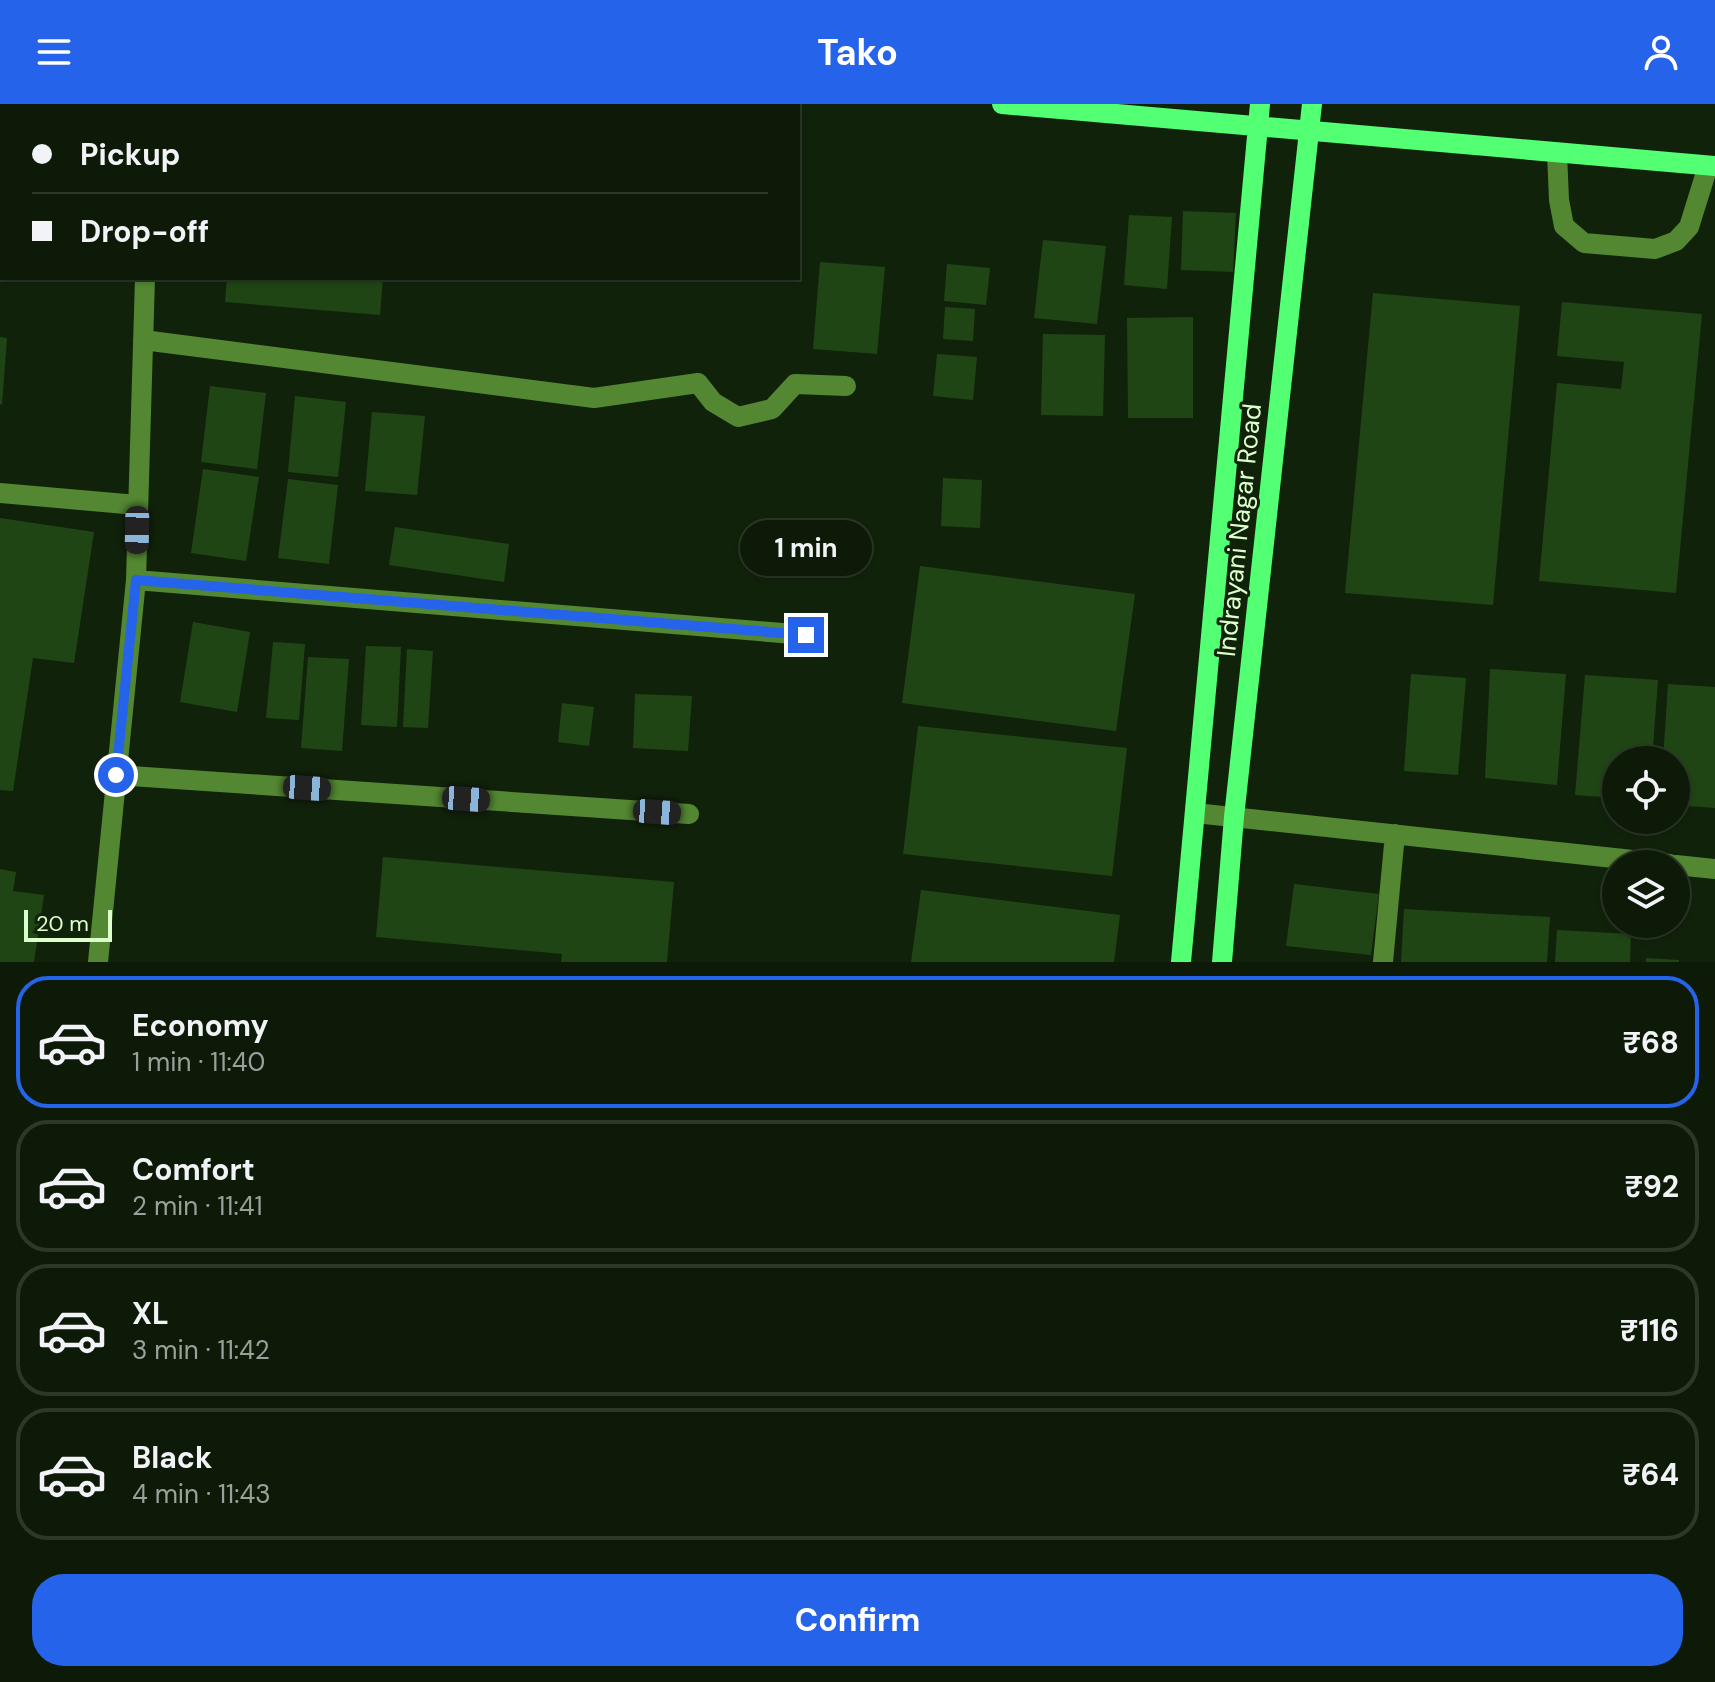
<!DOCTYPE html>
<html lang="en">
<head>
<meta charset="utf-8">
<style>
  body { margin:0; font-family:"DM Sans",sans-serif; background:#162312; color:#f1f3f6; height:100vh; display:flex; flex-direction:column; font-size:30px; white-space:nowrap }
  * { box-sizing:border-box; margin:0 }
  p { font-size:26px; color:#9aa19c }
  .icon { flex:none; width:44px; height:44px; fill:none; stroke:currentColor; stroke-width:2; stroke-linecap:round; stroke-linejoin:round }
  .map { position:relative; height:858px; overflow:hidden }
  .panel { display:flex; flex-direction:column; background:#0d1a08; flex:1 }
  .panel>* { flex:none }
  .banner { position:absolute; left:0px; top:0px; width:800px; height:176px; box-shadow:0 2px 6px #0004,0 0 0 2px #2d3829; display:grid; align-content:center; height:176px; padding:0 32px; background:#0d1a08 }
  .controls { position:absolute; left:1602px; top:642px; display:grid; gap:16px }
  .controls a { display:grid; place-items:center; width:88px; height:88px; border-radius:50%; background:#0d1a08; box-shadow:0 2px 6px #0004,0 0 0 2px #2d3829; font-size:40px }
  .scale { position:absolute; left:24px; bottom:20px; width:88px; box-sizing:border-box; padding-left:8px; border:4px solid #dfc; border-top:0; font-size:22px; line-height:28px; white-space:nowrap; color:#dfc; -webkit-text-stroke:6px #11220b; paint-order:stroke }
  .end { position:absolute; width:36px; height:36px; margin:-18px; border:10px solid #2563eb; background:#fff; box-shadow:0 0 0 4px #fff }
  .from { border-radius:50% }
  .bubble { position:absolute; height:56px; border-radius:28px; background:#0d1a08; box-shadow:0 2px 6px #0004,0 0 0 2px #2d3829; font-size:26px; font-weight:700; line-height:56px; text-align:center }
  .car { position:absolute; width:24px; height:48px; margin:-24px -12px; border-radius:10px; box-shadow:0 0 6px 2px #0007; background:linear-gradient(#222 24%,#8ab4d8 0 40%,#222 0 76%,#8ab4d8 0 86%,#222 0) }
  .banner b { display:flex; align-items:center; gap:28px; height:76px; font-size:30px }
  .banner b+b { border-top:2px solid #2d3829 }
  .banner i { width:20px; height:20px; background:#f1f3f6 }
  ul { padding:14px 0 0; list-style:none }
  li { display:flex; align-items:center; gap:24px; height:132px; margin:0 16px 12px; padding:0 16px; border:4px solid #2d3829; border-radius:32px }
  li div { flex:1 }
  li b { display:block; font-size:30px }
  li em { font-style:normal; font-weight:700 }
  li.on { border-color:#2563eb }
  li>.icon { width:72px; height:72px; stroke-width:1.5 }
  .action { display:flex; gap:16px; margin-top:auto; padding:16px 32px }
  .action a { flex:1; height:92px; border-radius:32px; background:#2563eb; color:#fff; font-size:32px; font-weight:700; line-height:92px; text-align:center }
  header { display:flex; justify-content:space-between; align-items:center; height:104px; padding:0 32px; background:#2563eb; color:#fff; font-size:36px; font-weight:700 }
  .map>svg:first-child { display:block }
  .building { fill:#204515 }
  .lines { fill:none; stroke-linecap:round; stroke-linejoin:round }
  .minor { stroke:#538731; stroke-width:20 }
  .major { stroke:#53ff73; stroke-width:20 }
  .route { stroke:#2563eb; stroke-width:10 }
  .labels { text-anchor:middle; stroke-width:6; stroke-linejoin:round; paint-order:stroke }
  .street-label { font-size:26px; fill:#dfc; stroke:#11220b }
</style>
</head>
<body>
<header><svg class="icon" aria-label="menu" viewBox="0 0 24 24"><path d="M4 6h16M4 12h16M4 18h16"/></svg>Tako<svg class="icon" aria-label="person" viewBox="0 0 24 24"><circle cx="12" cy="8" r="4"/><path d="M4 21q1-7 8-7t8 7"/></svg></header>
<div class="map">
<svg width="1715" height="858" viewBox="0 0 1715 858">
  <rect width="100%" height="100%" fill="#11220b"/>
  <!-- building -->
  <path class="building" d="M1183,107L1236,109L1233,168L1181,166Z
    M1129,111L1172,113L1167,185L1124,181Z
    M1043,136L1106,142L1097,220L1034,214Z
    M820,158L885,163L877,250L813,245Z
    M947,160L990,164L986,201L944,197Z
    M227,174H383L380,211L225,198Z
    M1373,189L1520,202L1493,501L1345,489Z
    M1562,198L1702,210L1676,489L1539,477L1557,279L1621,285L1624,258L1557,252Z
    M945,203L975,205L973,237L943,235Z
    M1193,213V314H1128L1127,214Z
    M1043,230L1105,231L1103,312L1041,311Z
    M0,233L7,234L2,301L0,300Z
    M937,250L977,253L973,296L933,292Z
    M210,282L266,289L257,365L201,358Z
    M295,292L346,298L338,373L288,368Z
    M372,308L425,312L417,391L365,387Z
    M203,365L259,373L246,457L191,449Z
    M943,374L982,376L980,424L941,422Z
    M288,375L338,381L329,460L278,454Z
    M0,414L94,428L74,559L33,554L13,687L0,686Z
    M395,423L509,440L504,478L389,461Z
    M920,462L1135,490L1116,627L902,599Z
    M193,518L250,528L237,608L180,598Z
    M273,538L305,540L299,616L266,614Z
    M366,542L401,543L397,623L361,621Z
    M407,545L433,547L428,624L403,623Z
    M308,553L349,555L342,647L301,644Z
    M1490,565L1566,570L1557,681L1485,674Z
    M1411,570L1466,574L1458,671L1404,667Z
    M1585,571L1658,576L1652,656H1616V694L1575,691Z
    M1668,580L1715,583V704L1676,701V656H1663Z
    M635,590L692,592L688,647L633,644Z
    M562,599L594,603L589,642L558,638Z
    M918,622L1127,644L1112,772L903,750Z
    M383,753L674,778L667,858H561L562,850L376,833Z
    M0,765L16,768L13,787L44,791L34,858H0Z
    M1294,780L1379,790L1371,851L1286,842Z
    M921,786L1120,811L1114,858H911Z
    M1404,805L1550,813L1547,858H1401Z
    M1557,826L1631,830L1630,858H1555Z
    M1646,854L1679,856V858H1646Z"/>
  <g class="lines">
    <!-- minor -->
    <path class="minor" d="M149,2L150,0
      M1557,49L1559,96L1564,122L1584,139L1655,145L1676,137L1689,123L1708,62
      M0,111H2
      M143,236L594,294L698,279L713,298L738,313L772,305L795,280L846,282
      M0,389L137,401
      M136,476L806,531
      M116,671L689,710
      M1195,709L1670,760
      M1676,761L1715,765
      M98,858L136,476L145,174
      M1383,858L1395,730"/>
    <!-- major -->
    <path class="major" d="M1002,0L1715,62
      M1181,858L1260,0
      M1222,858L1234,713L1312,0"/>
  </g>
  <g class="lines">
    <!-- route -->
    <path class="route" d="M116,671L136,476L806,531"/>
  </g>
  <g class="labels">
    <!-- street labels -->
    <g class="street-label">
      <text transform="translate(1239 426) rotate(-84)" y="9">Indrayani Nagar Road</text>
    </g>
  </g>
</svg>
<div class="controls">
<a><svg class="icon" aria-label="locate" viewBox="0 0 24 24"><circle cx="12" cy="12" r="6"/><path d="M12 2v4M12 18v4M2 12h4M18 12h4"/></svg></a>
<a><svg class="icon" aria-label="layers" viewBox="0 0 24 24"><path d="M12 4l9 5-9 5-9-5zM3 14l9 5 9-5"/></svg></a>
</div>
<div class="scale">20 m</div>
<i class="end from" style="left:116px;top:671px"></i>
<i class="end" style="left:806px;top:531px"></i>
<div class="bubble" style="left:740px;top:416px;width:132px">1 min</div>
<i class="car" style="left:137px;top:426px;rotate:181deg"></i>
<i class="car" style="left:307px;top:684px;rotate:94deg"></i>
<i class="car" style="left:466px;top:695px;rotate:94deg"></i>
<i class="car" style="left:657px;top:708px;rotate:94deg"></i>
<div class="banner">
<b><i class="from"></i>Pickup</b>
<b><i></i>Drop-off</b>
</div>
</div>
<section class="panel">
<ul>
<li class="on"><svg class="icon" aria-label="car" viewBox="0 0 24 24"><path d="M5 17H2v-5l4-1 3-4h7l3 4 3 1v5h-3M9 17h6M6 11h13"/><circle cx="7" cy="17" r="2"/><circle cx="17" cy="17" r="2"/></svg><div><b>Economy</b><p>1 min · 11:40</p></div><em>₹68</em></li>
<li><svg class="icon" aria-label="car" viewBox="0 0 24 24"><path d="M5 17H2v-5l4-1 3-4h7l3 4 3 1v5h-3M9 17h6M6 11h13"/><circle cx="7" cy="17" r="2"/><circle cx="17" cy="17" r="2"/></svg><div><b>Comfort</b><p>2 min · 11:41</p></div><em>₹92</em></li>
<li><svg class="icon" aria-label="car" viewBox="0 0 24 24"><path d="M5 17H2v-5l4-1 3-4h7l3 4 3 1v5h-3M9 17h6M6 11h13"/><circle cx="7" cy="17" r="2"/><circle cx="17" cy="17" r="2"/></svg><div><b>XL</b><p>3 min · 11:42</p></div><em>₹116</em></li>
<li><svg class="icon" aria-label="car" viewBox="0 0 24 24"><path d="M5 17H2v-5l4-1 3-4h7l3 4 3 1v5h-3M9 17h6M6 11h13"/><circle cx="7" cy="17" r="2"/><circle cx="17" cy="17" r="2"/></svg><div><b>Black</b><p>4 min · 11:43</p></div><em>₹64</em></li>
</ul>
<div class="action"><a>Confirm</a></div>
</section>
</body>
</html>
